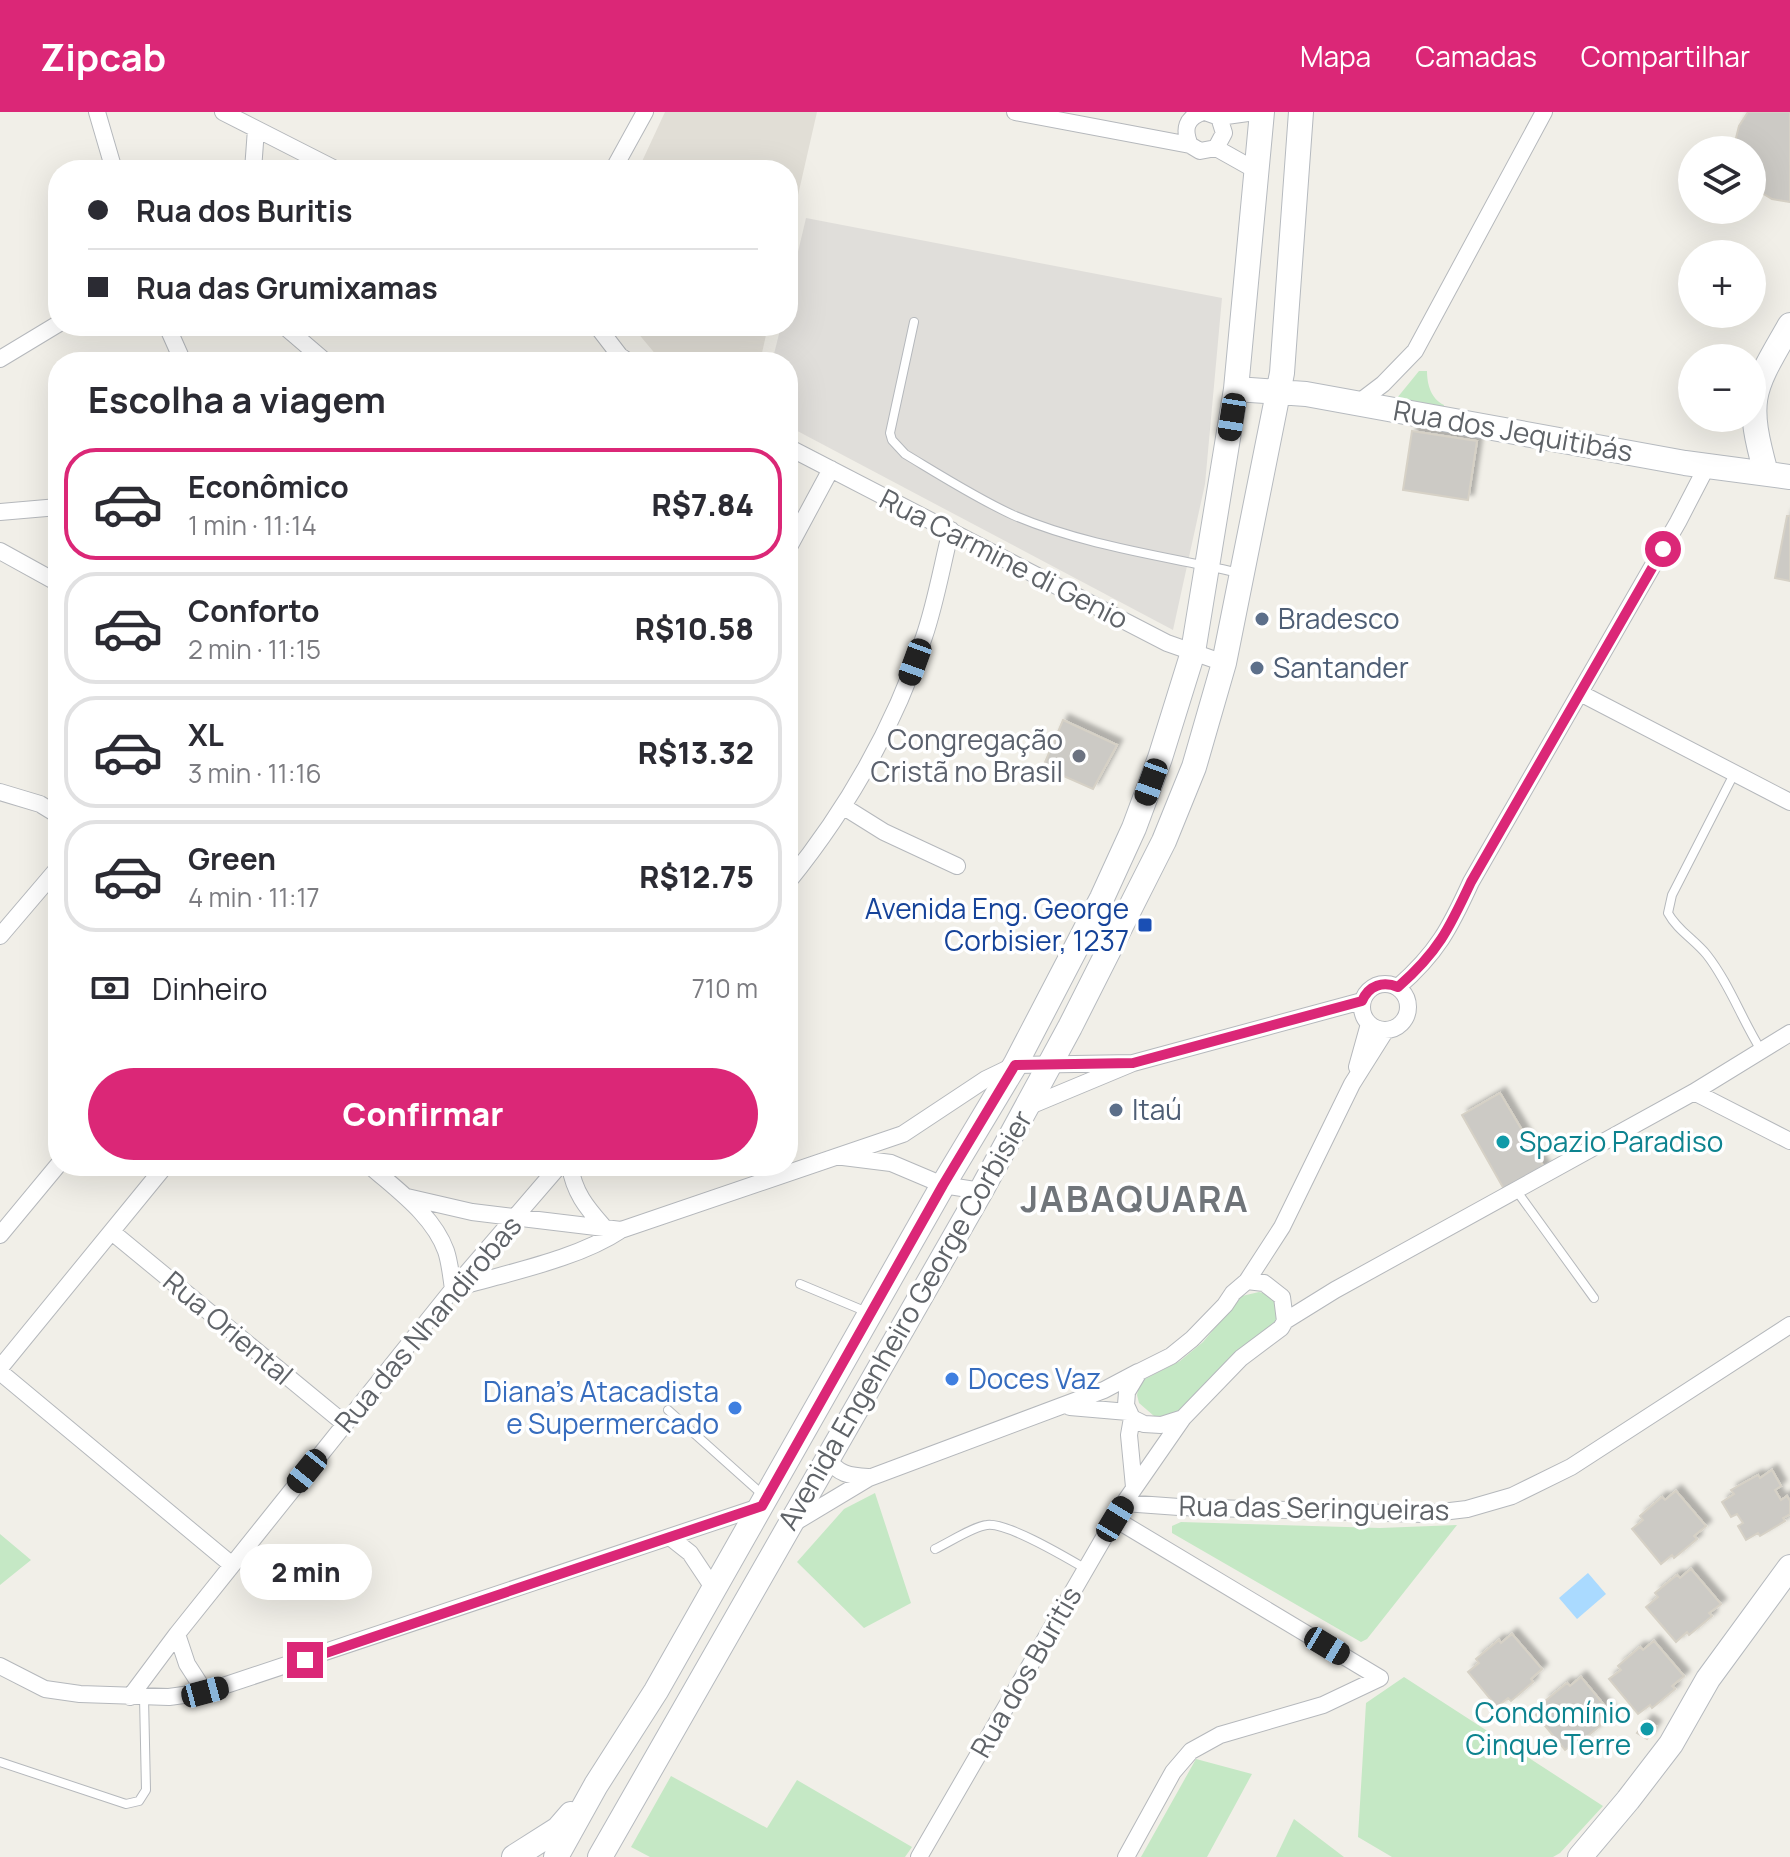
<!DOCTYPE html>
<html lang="pt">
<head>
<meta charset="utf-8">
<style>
  body { margin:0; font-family:Manrope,sans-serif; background:#f7f7f7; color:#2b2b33; height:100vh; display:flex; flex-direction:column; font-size:30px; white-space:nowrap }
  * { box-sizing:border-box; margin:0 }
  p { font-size:26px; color:#7c7c81 }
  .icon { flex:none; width:44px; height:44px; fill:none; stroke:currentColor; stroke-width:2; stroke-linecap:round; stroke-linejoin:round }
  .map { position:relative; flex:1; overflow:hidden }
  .sheet { position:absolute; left:48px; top:240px; width:750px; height:824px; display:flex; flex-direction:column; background:#fff; border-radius:32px; box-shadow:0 8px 32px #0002 }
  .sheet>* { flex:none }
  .guide { position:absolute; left:48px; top:48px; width:750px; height:176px; border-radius:32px; box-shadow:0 8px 32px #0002; display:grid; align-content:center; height:176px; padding:0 40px; background:#fff }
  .buttons { position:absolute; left:1678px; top:24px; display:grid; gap:16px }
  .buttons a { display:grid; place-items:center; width:88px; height:88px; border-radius:50%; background:#fff; box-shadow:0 8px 32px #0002; font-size:40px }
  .end { position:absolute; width:36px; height:36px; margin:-18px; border:10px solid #db2777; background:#fff; box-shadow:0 0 0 4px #fff }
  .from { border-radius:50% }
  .bubble { position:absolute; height:56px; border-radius:28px; background:#fff; box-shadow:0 8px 32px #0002; font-size:26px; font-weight:800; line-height:56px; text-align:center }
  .car { position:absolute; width:24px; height:48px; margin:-24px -12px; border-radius:10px; box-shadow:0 0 6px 2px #0007; background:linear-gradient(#222 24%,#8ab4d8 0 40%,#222 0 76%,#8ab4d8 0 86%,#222 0) }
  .guide b { display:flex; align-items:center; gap:28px; height:76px; font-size:30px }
  .guide b+b { border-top:2px solid #e1e1e2 }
  .guide i { width:20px; height:20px; background:#2b2b33 }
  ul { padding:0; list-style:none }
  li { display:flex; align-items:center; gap:24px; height:112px; margin:0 16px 12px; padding:0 24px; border:4px solid #e1e1e2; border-radius:32px }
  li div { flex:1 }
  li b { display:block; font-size:30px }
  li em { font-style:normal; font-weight:800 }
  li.active { border-color:#db2777 }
  li>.icon { width:72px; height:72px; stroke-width:1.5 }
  h2 { padding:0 40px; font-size:36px; line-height:96px }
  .pay { display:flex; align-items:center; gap:20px; height:88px; padding:0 40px; font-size:30px }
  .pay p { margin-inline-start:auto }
  .action { display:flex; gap:16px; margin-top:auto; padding:16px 40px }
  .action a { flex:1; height:92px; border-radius:48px; background:#db2777; color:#fff; font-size:32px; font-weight:800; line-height:92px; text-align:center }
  header { display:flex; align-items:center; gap:48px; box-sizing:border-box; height:112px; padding:0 40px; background:#db2777; color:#fff }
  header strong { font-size:38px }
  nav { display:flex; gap:44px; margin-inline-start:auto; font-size:28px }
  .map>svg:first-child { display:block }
  .industrial { fill:#e0deda }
  .education { fill:#e1ded6 }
  .green { fill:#c5e8c5 }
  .water { fill:#aadaff }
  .building { fill:#cccac5; stroke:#d6d1c6; stroke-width:2; filter:url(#shadow) }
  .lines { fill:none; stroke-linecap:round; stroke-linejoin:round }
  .lane-casing { stroke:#b5b8bc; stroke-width:10 }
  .street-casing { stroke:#b5b8bc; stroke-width:18 }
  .secondary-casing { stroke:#b6babf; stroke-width:26 }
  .lane { stroke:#fff; stroke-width:8 }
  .street { stroke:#fff; stroke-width:16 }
  .secondary { stroke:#fff; stroke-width:24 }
  .route { stroke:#db2777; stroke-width:10 }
  .service-dot { fill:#5c6f8a; stroke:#fff; stroke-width:3 }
  .worship-dot { fill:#6b7280; stroke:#fff; stroke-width:3 }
  .transit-dot { fill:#1a4fb4; stroke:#fff; stroke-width:3 }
  .culture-dot { fill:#0f9aa8; stroke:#fff; stroke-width:3 }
  .shop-dot { fill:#3f7fe0; stroke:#fff; stroke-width:3 }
  .labels { text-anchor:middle; stroke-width:7; stroke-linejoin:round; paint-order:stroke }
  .street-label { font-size:28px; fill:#5f6368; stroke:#fff }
  .service-label { font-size:28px; fill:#4e5e75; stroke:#fff; text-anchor:start }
  .worship-label { font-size:28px; fill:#5b616d; stroke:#fff; text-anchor:end }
  .transit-label { font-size:28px; fill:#164399; stroke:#fff; text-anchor:end }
  .culture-label { font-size:28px; fill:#0d838f; stroke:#fff; text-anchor:start }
  .shop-label { font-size:28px; fill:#366cbe; stroke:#fff; text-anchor:start }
  .district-label { font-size:36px; font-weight:bold; letter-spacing:2px; fill:#70757a; stroke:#fff }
</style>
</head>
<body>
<header>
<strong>Zipcab</strong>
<nav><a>Mapa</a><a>Camadas</a><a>Compartilhar</a></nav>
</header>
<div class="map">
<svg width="1790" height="1745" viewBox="0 0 1790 1745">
  <defs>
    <filter id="shadow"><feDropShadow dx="5.5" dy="-5.5" stdDeviation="2" flood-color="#0004"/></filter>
  </defs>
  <rect width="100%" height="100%" fill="#f1efe8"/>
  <!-- industrial -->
  <path class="industrial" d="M806,106L1222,186L1205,372L1173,518L788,314V250H772L781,214H788V182Z"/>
  <!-- education -->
  <path class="education" d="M665,0H817L788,127V58H638Z
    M632,214H768L760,250H669L657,244Z"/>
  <!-- green -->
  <path class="green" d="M1419,259H1427C1427,272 1431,287 1444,293V300L1398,288L1397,286Z
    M1259,1180C1276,1183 1282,1196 1277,1212L1224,1252L1179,1301L1162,1306L1154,1304L1139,1291L1137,1283L1139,1274L1145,1267L1180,1249L1203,1230L1242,1184Z
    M875,1381L911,1491L864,1516L797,1450L844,1397Z
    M1181,1410L1380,1416L1457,1413L1367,1527L1361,1530L1172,1421V1414Z
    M0,1422L31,1448L0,1473Z
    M1404,1565L1603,1694L1560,1741L1553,1745H1392L1358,1725L1366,1591Z
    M1196,1647L1252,1662L1207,1745H1141Z
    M671,1664L767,1716L797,1668L912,1735L905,1745H650L631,1735Z
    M1294,1707L1344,1745H1276Z"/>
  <!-- water -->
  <path class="water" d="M1588,1461L1606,1482L1577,1507L1559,1486Z"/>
  <!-- building -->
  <path class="building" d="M1748,0H1790V90L1772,87L1752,75V38H1735V30L1739,14Z
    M1412,319L1477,329L1468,388L1403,378Z
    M1787,404H1790V469L1775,466Z
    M1063,608L1117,633L1093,677L1043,655Z
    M1500,981L1545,1057L1505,1079L1462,1003Z
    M1772,1358L1781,1374L1775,1378L1781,1388L1787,1384L1790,1389V1402L1783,1406L1785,1409L1760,1424L1758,1421L1746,1428L1738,1414L1743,1411L1737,1402L1731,1405L1722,1390L1734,1382L1731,1378L1758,1363L1760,1366Z
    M1676,1379L1706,1414L1694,1424L1697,1427L1674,1446L1672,1443L1661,1452L1632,1417L1643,1408L1640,1404L1662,1385L1665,1388Z
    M1691,1457L1721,1492L1709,1501L1712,1504L1689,1523L1687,1520L1676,1530L1646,1495L1658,1485L1655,1481L1677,1463L1680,1466Z
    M1512,1522L1542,1557L1531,1567L1533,1570L1511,1589L1508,1586L1497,1595L1468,1560L1479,1551L1476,1547L1499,1528L1501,1531Z
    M1654,1529L1684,1564L1672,1574L1675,1577L1652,1596L1650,1593L1638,1602L1609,1567L1621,1558L1618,1554L1640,1535L1643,1538Z
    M1581,1565L1610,1600L1599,1609L1601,1613L1579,1631L1577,1629L1565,1638L1536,1603L1547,1594L1544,1590L1567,1571L1570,1574Z
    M1647,1608L1656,1614L1647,1627L1637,1621Z"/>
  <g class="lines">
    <defs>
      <path id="lane" d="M914,210L890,321L892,328L905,342C940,363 976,386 1013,403C1085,434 1164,444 1240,461
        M1734,662L1672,783L1668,801C1677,818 1695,828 1707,843C1729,871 1742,908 1761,938
        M1516,1078L1594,1186
        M800,1172L867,1200
        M668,1298L763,1383
        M935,1437C948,1431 974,1414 987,1413C1007,1410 1067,1446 1086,1457
        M0,1650L126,1692L139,1689L146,1678L144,1585"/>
      <path id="street" d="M97,0L114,58
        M223,0L337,58
        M1015,0L1190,33
        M1203,0C1186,6 1183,17 1190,33L1200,39L1216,36L1224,21L1219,5L1205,0
        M1219,5L1255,0
        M1216,36L1257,59
        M253,58L256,17
        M613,58L645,0
        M167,214L183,250
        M284,214L326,250
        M597,214L620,244L629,250
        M0,247L58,212
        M1358,291L1383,272L1415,239L1544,0
        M788,335L1167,531L1224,551
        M0,400L58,395
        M788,437L831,357
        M0,439L58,471
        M1580,581L1790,690
        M0,680L40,692L58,703
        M844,695L884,720L957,754
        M788,770C848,696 894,615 924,525C936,490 942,453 951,418
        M0,824L58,756
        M1362 895a23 23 0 1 1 46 0a23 23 0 1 1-46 0Z
        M1398,875C1437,841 1450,816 1471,770L1678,410L1707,354
        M1357,955L1369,912
        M1694,980L1790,1029
        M1025,996L1133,951L1362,889
        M843,1045L891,1051L943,1073L981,1079
        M370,1054C397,1078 433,1103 446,1139C450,1151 451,1164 453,1177C505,1161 576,1148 621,1118L903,1022L986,967L1015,953L1133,951
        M570,1054C574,1080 586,1095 603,1114
        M407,1085L472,1100L621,1118
        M112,1120L345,1312
        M0,1123L58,1053
        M1247,1169L1264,1171L1282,1185L1285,1209L1281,1216L1241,1246L1183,1306L1161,1313L1144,1312L1132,1306L1126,1293L1127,1280L1139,1260L1171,1244L1192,1227L1225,1193L1233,1181Z
        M1247,1169L1282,1115L1352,972L1386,918
        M1285,1209L1335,1178L1694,980L1790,921
        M0,1256L165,1054
        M0,1260L232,1453
        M1070,1295L1128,1300
        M1132,1306L1129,1323L1134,1375
        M827,1346C838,1362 849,1364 868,1365
        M1124,1391L1179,1395L1425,1402L1467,1397L1512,1384L1571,1355L1790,1213
        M1115,1407L1380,1566
        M794,1411L869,1366L1104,1278L1138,1260
        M671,1426L690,1441L714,1477
        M177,1522L187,1552L205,1580
        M0,1554L45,1577L80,1582L169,1585L205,1580L762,1394
        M130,1585L177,1522L453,1177L559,1054
        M919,1745L1124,1391L1183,1306
        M1126,1745L1173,1660L1191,1639L1220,1623L1323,1593L1380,1566"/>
      <path id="secondary" d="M1236,277L1306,282L1685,351L1790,365
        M1766,361C1745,285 1752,279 1790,213
        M514,1745L558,1717L571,1702
        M556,1745L596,1673L656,1579L943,1073L1015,953L1102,786L1134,716L1160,646L1193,540L1236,277L1262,0
        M600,1745L981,1079L1070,915L1164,729L1194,655L1224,551L1282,261L1301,0
        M1580,1745L1628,1688L1671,1632L1708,1567L1790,1455"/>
    </defs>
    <!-- lane casing -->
    <use href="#lane" class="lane-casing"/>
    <!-- street casing -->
    <use href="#street" class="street-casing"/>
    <!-- secondary casing -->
    <use href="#secondary" class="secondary-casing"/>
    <!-- lane -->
    <use href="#lane" class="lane"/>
    <!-- street -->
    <use href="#street" class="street"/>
    <!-- secondary -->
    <use href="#secondary" class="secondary"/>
  </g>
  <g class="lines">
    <!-- route -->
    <path class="route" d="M305,1548L762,1394L943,1073L1015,953L1133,951L1362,889C1369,873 1383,869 1398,875C1438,840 1449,817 1471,770L1663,437"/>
  </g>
  <!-- markers -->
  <g class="service-dot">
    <circle cx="1262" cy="507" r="8"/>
    <circle cx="1257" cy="556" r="8"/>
    <circle cx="1116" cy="998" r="8"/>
  </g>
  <circle class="worship-dot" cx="1079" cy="644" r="8"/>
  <rect class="transit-dot" x="1137" y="805" width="16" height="16" rx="4"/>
  <g class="culture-dot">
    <circle cx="1503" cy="1030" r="8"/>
    <circle cx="1647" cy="1617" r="8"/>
  </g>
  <g class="shop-dot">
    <circle cx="952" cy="1267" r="8"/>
    <circle cx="735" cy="1296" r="8"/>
  </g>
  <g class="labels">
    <!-- street labels -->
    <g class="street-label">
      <text transform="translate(1513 319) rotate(10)" y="10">Rua dos Jequitibás</text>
      <text transform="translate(1004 447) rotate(27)" y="10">Rua Carmine di Genio</text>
      <text transform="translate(905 1208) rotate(-60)" y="10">Avenida Engenheiro George Corbisier</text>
      <text transform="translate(428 1212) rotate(-50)" y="10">Rua das Nhandirobas</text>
      <text transform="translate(228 1216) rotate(40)" y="10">Rua Oriental</text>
      <text transform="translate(1314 1396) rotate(1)" y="10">Rua das Seringueiras</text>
      <text transform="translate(1026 1560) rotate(-60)" y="10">Rua dos Buritis</text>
    </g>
    <!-- service labels -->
    <g class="service-label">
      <text x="1278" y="517">Bradesco</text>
      <text x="1273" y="566">Santander</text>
      <text x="1132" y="1008">Itaú</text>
    </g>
    <!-- worship labels -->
    <g class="worship-label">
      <text x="1063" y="638">Congregação<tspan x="1063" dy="32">Cristã no Brasil</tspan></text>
    </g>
    <!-- transit labels -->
    <g class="transit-label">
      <text x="1129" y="807">Avenida Eng. George<tspan x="1129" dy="32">Corbisier, 1237</tspan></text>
    </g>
    <!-- culture labels -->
    <g class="culture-label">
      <text x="1519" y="1040">Spazio Paradiso</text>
      <text x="1631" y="1611" text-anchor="end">Condomínio<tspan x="1631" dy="32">Cinque Terre</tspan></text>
    </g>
    <!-- shop labels -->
    <g class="shop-label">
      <text x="968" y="1277">Doces Vaz</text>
      <text x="719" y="1290" text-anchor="end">Diana's Atacadista<tspan x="719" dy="32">e Supermercado</tspan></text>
    </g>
    <!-- district labels -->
    <g class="district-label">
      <text x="1135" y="1100">JABAQUARA</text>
    </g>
  </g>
</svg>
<div class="buttons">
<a><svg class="icon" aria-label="layers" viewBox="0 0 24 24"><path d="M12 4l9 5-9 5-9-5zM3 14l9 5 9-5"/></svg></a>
<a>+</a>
<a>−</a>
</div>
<i class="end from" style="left:1663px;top:437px"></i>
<i class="end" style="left:305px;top:1548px"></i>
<div class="bubble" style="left:240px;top:1432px;width:132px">2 min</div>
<i class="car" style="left:1232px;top:305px;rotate:189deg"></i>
<i class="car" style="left:915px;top:550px;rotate:200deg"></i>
<i class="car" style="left:1151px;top:670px;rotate:200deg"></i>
<i class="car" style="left:307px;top:1359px;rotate:219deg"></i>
<i class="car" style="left:1115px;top:1407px;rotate:31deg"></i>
<i class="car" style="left:1327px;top:1534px;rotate:121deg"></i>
<i class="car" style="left:205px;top:1580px;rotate:75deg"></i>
<div class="guide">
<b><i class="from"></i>Rua dos Buritis</b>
<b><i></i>Rua das Grumixamas</b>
</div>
<section class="sheet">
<h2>Escolha a viagem</h2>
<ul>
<li class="active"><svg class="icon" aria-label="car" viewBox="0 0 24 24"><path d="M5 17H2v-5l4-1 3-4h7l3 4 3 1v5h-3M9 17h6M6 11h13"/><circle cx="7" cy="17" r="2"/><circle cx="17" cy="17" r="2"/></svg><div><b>Econômico</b><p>1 min · 11:14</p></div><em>R$7.84</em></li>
<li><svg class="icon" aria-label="car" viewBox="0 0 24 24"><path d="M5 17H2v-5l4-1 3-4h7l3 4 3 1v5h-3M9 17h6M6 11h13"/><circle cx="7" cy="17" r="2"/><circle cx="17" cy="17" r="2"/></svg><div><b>Conforto</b><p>2 min · 11:15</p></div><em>R$10.58</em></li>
<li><svg class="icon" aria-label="car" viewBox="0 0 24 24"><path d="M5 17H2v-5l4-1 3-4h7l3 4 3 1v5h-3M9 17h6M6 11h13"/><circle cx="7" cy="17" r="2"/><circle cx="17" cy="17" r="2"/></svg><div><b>XL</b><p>3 min · 11:16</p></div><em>R$13.32</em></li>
<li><svg class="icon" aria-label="car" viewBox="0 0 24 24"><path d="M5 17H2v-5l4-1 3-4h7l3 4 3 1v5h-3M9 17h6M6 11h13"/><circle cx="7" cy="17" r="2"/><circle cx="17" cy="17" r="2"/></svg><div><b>Green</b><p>4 min · 11:17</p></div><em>R$12.75</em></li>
</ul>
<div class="pay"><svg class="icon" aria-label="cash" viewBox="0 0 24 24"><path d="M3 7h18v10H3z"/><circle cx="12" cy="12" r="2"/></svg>Dinheiro<p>710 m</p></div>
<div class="action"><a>Confirmar</a></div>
</section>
</div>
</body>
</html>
